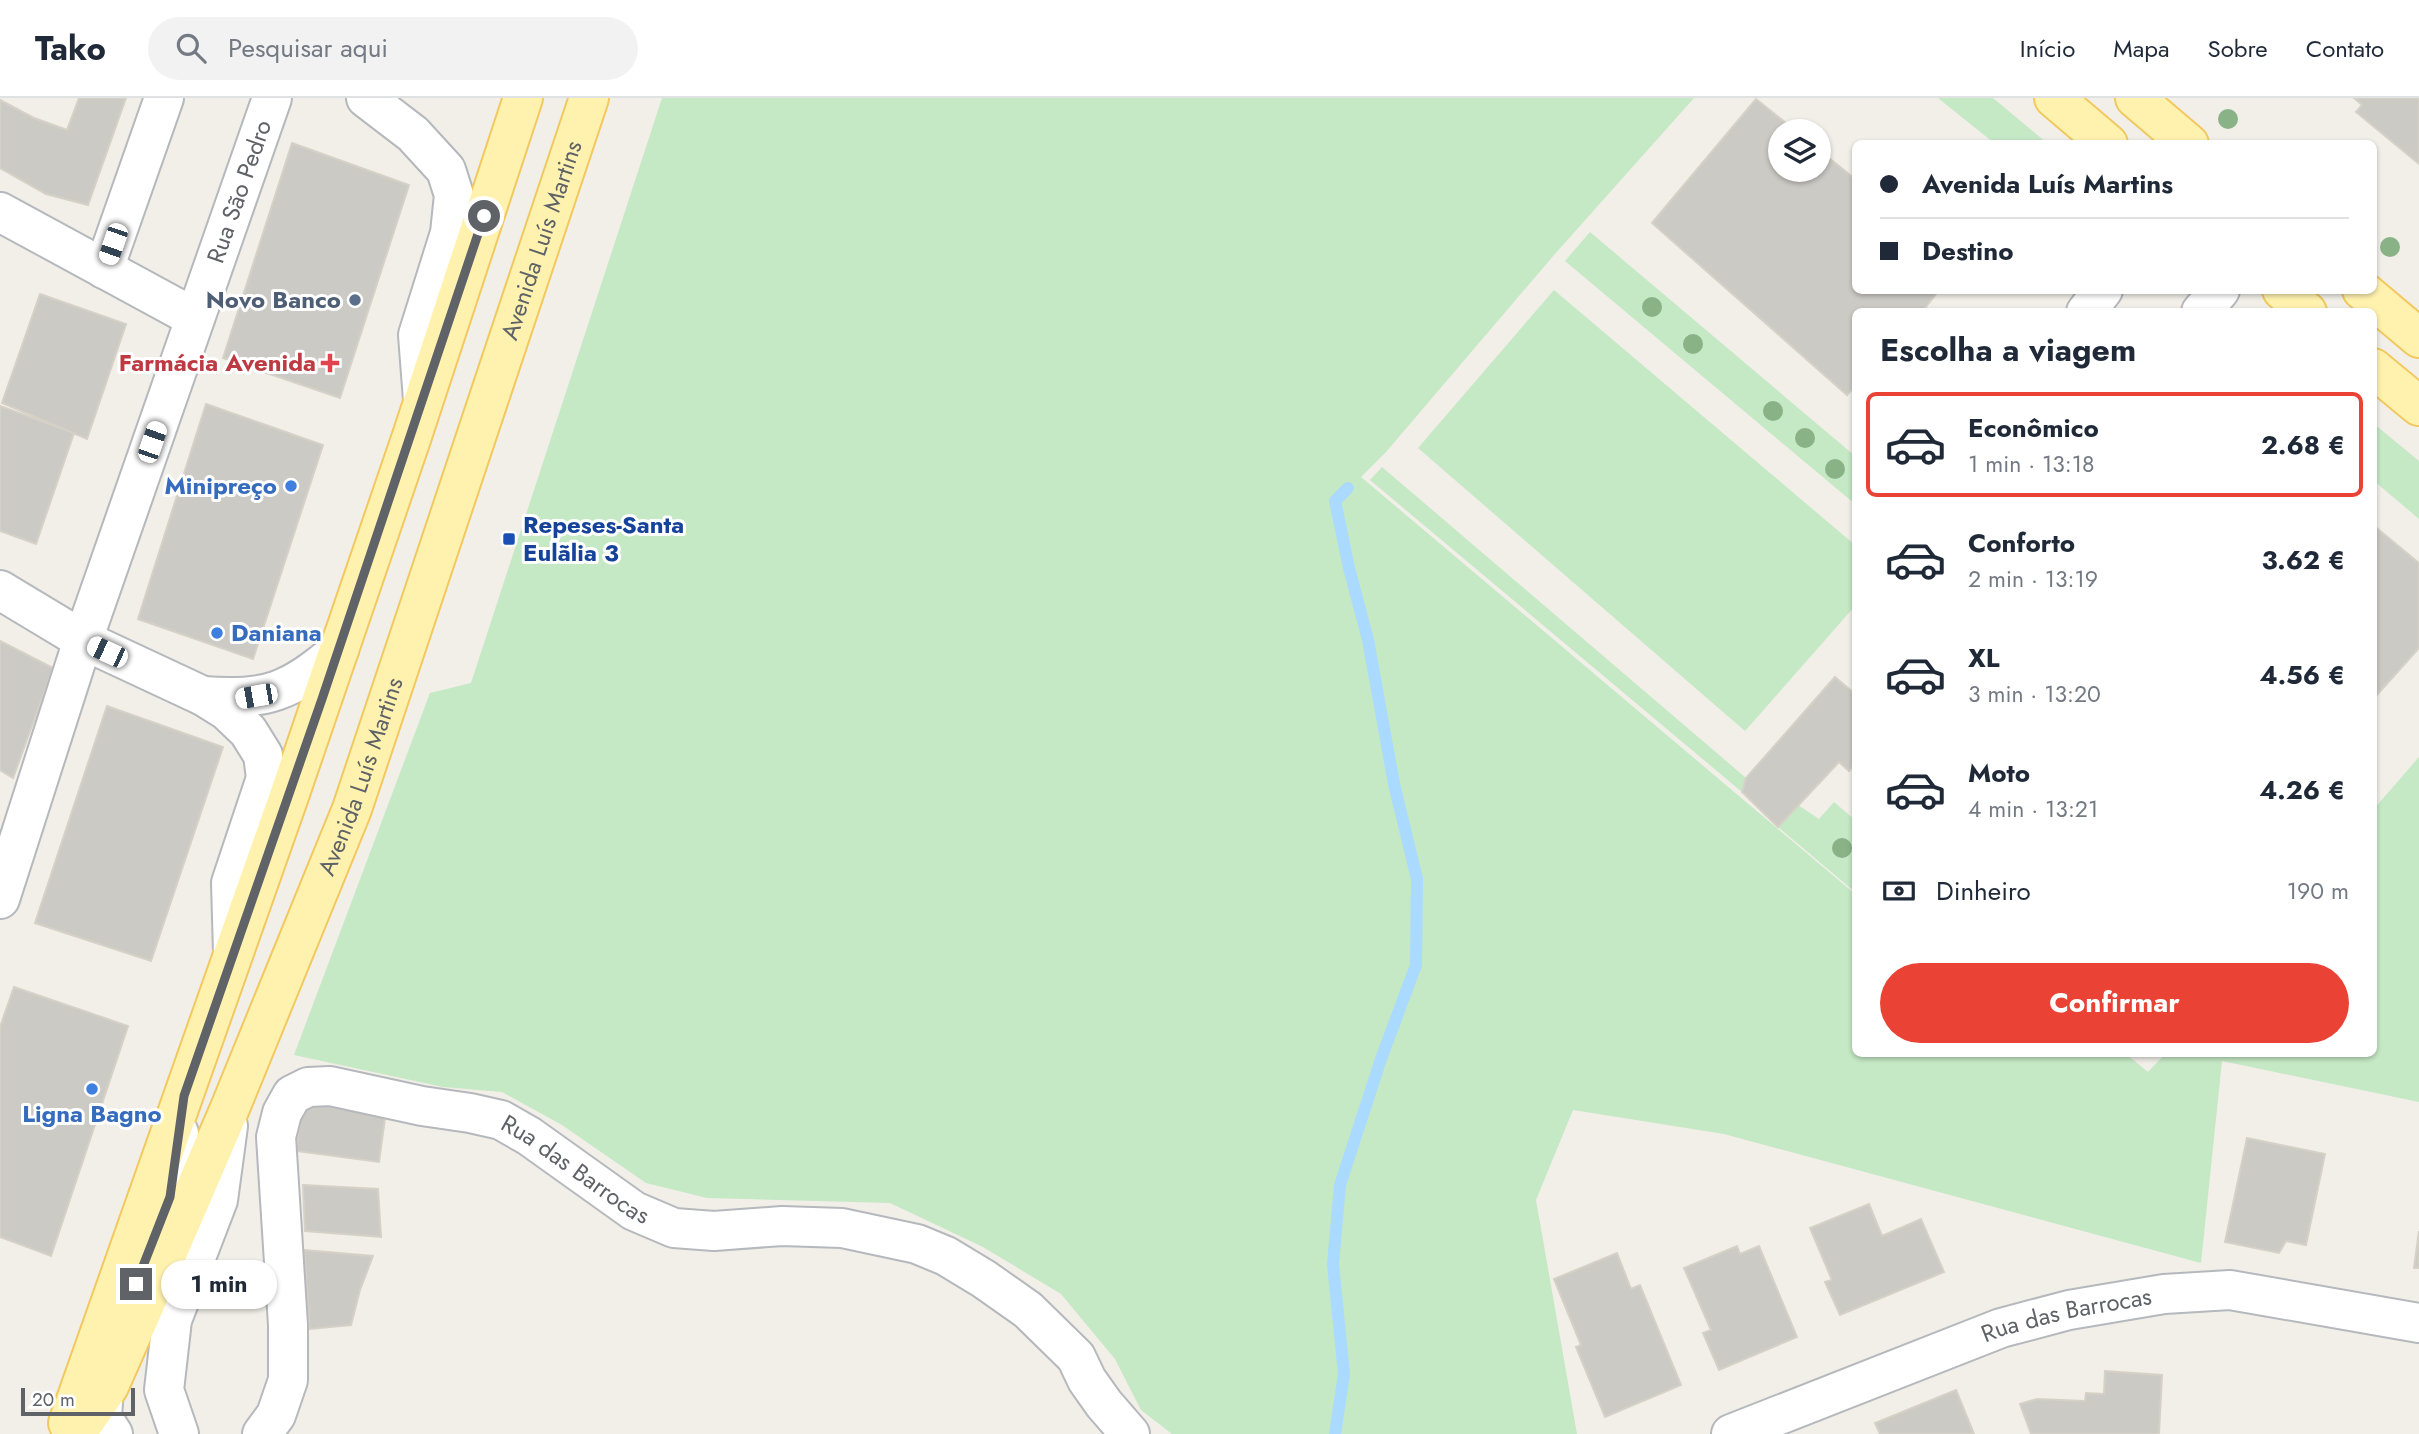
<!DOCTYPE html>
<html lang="pt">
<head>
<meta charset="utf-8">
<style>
  body { margin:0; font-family:Jost,sans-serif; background:#f2f2f3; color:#1f2937; height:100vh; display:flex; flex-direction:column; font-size:26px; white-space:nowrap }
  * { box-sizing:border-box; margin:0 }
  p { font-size:23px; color:#747a83 }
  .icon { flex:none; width:38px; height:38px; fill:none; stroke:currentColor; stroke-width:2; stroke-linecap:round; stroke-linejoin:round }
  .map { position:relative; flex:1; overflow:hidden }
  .side { position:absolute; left:1852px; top:210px; width:525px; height:749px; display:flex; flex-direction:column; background:#fff; border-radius:10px; box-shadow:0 2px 5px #0004 }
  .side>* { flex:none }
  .banner { position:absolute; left:1852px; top:42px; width:525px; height:154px; border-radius:10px; box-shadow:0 2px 5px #0004; display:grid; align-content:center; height:154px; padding:0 28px; background:#fff }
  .tools { position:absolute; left:1768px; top:21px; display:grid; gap:14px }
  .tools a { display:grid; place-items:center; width:63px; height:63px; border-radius:50%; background:#fff; box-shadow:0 2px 5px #0004; font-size:35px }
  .scale { position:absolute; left:21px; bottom:18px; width:114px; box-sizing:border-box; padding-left:7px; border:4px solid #5f6368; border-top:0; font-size:19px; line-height:24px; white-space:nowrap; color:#5f6368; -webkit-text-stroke:5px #fff; paint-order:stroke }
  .end { position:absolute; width:32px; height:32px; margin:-16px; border:9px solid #5f6368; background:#fff; box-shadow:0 0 0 4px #fff }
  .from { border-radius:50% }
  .bubble { position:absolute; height:49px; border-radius:24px; background:#fff; box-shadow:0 2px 5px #0004; font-size:23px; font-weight:700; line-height:49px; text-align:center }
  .car { position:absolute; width:21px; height:42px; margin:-21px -10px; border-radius:9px; box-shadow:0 0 5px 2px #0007; background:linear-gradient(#fff 24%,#345 0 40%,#fff 0 76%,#345 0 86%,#fff 0) }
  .banner b { display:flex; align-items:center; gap:24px; height:66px; font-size:26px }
  .banner b+b { border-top:2px solid #e0e1e3 }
  .banner i { width:18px; height:18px; background:#1f2937 }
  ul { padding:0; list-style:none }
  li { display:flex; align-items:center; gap:21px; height:105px; margin:0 14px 10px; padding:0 14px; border:4px solid transparent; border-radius:10px }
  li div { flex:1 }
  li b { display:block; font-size:26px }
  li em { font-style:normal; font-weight:700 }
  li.selected { border-color:#ea4335 }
  li>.icon { width:63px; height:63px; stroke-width:1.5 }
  h2 { padding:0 28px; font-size:32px; line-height:84px }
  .pay { display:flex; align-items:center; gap:18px; height:77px; padding:0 28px; font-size:26px }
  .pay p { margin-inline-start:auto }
  .primary-button { display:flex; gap:14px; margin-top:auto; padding:14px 28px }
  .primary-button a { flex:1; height:80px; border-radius:42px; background:#ea4335; color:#fff; font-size:28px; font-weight:700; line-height:80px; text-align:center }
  header { display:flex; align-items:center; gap:42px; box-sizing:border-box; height:98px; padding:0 35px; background:#fff; border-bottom:2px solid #e0e1e3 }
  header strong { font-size:33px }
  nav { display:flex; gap:38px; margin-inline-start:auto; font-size:24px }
  .search { width:490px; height:63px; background:#f2f2f3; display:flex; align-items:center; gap:18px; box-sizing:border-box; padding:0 24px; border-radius:38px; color:#747a83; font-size:26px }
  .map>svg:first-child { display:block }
  .green { fill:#c5e8c5 }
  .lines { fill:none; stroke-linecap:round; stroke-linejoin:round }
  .stream { stroke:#aadaff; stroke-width:12 }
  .building { fill:#cccac5; stroke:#d6d1c6; stroke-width:2 }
  .minor-casing { stroke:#b5b8bc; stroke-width:42 }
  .major-casing { stroke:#f2c960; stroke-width:42 }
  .minor { stroke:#fff; stroke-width:38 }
  .major { stroke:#fff2af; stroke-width:38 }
  .tree { fill:#89b387 }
  .route { stroke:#5f6368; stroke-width:9 }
  .service-dot { fill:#5c6f8a; stroke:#fff; stroke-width:2.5 }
  .health-dot { fill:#e0444e; stroke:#fff; stroke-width:2.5 }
  .shop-dot { fill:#3f7fe0; stroke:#fff; stroke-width:2.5 }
  .transit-dot { fill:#1a4fb4; stroke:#fff; stroke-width:2.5 }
  .labels { text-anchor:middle; stroke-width:6; stroke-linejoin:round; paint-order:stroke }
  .street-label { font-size:24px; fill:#5f6368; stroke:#fff }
  .service-label { font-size:24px; font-weight:bold; fill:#4e5e75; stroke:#fff; text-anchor:end }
  .health-label { font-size:24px; font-weight:bold; fill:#be3a42; stroke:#fff; text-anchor:end }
  .shop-label { font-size:24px; font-weight:bold; fill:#366cbe; stroke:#fff; text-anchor:end }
  .transit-label { font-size:24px; font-weight:bold; fill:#164399; stroke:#fff; text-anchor:start }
</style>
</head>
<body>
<header>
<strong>Tako</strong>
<div class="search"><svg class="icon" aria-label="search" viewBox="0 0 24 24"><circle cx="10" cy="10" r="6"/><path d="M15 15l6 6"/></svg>Pesquisar aqui</div>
<nav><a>Início</a><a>Mapa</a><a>Sobre</a><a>Contato</a></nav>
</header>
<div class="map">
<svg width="2419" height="1336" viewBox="0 0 2419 1336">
  <rect width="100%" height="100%" fill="#f1efe8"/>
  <!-- green -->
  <path class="green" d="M662,0H1694L1554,157L1386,354L1361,379L1855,796V956H2126L2148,974L2165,956H2373V712L2419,659V1004L2222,963L2201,1165L1724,1036L1573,1012L1536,1102L1577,1336H1172L1141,1312L1115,1261L1061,1196L983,1149L890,1105L707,1100L646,1085L562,1027L502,994L443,989L294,957L430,595L471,585Z
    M1938,0H1993L2047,45H1994Z
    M1590,134L1855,358V406L1565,163Z
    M1554,192L1855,447V508L1745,633L1418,350Z
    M2373,325L2419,363V421L2373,382Z
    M1382,369L1746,680L1742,694L1370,382Z
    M1834,704L1855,722V794L1778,729L1798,707L1819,721Z"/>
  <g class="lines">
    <!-- stream -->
    <path class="stream" d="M1335,1336L1344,1276L1333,1166L1340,1087L1381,961L1416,867L1417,781L1394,686L1368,542L1349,470L1335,403L1348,390"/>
  </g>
  <!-- building -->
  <path class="building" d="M79,0H126L88,107L46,96L0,70V2L34,20L67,32Z
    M2354,0H2419V66L2356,14L2362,7Z
    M1756,1L1796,33H1780V72H1818V51L1855,81V192H1939L1922,214H1855V288L1847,297L1652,125Z
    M292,45L409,87L340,300L223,260Z
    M40,196L126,226L87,341L2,305Z
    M206,306L323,347L253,561L138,521Z
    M0,308L74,335L36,446L0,433Z
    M2373,427L2419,465V550L2376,598L2373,595Z
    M0,543L53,570L13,680L0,672Z
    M1835,579L1855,596V643L1852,646L1855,651V666L1849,673L1839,664L1778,729L1742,694L1746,680Z
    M107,608L223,649L151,863L35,825Z
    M14,889L128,928L51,1158L0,1139V929Z
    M303,1002L386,1013L379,1064L296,1053Z
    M2247,1040L2325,1056L2306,1147L2286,1143L2279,1155L2225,1144Z
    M303,1087L378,1091L381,1139L305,1133Z
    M1869,1106L1882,1138L1921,1121L1944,1174L1840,1217L1825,1184L1832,1182L1810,1130Z
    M2419,1133V1170H2414Z
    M1737,1148L1740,1156L1759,1148L1797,1239L1719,1272L1703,1235L1711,1232L1684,1170Z
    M304,1152L373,1158L360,1192L351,1227L310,1231Z
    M1617,1155L1631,1191L1640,1187L1681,1287L1605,1319L1576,1249L1581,1247L1554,1181Z
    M2105,1273L2162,1277L2159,1336H2031L2020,1306L2037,1301L2085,1303L2086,1295L2104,1296Z
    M1956,1292L1974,1336H1880L1875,1325Z"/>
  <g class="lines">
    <defs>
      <g id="minor">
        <path d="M366,0L413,36L446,72L454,97L450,135L418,237L423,302"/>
        <path d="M0,114L195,220"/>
        <path d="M104,171L164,0"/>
        <path d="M2086,214L2103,192"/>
        <path d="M2201,214L2220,192"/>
        <path d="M0,492L83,542L203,598L227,613L248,633L263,657L266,680L231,785L233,855"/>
        <path d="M203,598C267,603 290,594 339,552"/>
        <path id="s1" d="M0,801L83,542L272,0"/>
        <path d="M148,1155L171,1099L179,1035"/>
        <path d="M105,1275L102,1319L113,1336"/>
        <path d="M179,1336L164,1292L172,1222L218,1102L228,1028"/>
        <path id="s2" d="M262,1336L276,1317L288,1282V1227L276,1039L282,1015L292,997L308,989L330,988L422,1008L470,1015L501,1022L529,1038L634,1113L674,1130L714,1133L782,1128L842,1130L917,1146L946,1158L984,1181L1028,1212L1076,1259L1087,1282L1104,1306L1130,1336"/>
        <path id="s3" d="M1731,1336L2001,1230L2069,1212L2164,1196L2230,1192L2419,1225"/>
      </g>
      <g id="major">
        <path d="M2054,0L2108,46"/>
        <path d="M2135,0L2189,46"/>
        <path d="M2282,192L2307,214"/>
        <path d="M2362,192L2419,240"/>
        <path d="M2373,270L2419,308"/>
        <path d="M68,1325L288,701L412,338L523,0"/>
        <path id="s4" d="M76,1336L109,1288L161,1170L230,1010L352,711L589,0"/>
      </g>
    </defs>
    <!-- minor casing -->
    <use href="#minor" class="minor-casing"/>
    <!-- major casing -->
    <use href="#major" class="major-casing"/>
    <!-- minor -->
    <use href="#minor" class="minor"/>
    <!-- major -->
    <use href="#major" class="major"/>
  </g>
  <!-- trees -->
  <g class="tree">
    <circle cx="2228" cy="21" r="10"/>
    <circle cx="2390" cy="149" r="10"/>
    <circle cx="1652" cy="209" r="10"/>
    <circle cx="1693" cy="246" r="10"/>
    <circle cx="1773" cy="313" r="10"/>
    <circle cx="1805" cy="340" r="10"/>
    <circle cx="1835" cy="371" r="10"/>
    <circle cx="1842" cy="750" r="10"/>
  </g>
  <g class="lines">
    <!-- route -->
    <path class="route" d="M136,1186L170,1099L184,998L322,601L484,118"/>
  </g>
  <!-- markers -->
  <circle class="service-dot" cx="355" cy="202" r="7"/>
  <path class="health-dot" d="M326.5 254.5h7v7h7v7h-7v7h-7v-7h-7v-7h7z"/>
  <g class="shop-dot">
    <circle cx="291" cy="388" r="7"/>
    <circle cx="217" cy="535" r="7"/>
    <circle cx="92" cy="991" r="7"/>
  </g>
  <rect class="transit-dot" x="502" y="434" width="14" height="14" rx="3.5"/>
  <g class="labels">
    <!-- street labels -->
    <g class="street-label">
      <text dy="8" stroke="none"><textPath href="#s1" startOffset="747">Rua São Pedro</textPath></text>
      <text dy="8" stroke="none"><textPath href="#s4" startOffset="1284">Avenida Luís Martins</textPath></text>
      <text dy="8" stroke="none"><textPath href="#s4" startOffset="718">Avenida Luís Martins</textPath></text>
      <text dy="8" stroke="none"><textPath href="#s2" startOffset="653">Rua das Barrocas</textPath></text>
      <text dy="8" stroke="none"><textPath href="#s3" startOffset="357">Rua das Barrocas</textPath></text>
    </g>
    <!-- service labels -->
    <g class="service-label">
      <text x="341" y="210">Novo Banco</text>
    </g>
    <!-- health labels -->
    <g class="health-label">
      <text x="316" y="273">Farmácia Avenida</text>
    </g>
    <!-- shop labels -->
    <g class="shop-label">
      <text x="277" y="396">Minipreço</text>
      <text x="231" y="543" text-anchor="start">Daniana</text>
      <text x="92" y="1024" text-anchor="middle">Ligna Bagno</text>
    </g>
    <!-- transit labels -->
    <g class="transit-label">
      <text x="523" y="435">Repeses-Santa<tspan x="523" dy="28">Eulãlia 3</tspan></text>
    </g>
  </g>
</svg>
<div class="tools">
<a><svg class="icon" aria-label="layers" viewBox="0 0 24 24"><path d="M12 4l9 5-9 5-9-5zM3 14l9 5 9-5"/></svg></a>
</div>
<div class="scale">20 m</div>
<i class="end from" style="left:484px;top:118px"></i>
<i class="end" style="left:136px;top:1186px"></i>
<div class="bubble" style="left:161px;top:1162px;width:116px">1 min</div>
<i class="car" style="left:113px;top:146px;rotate:199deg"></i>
<i class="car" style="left:152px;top:344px;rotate:19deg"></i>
<i class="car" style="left:107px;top:554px;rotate:295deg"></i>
<i class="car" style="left:256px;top:598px;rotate:260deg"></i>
<div class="banner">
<b><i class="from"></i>Avenida Luís Martins</b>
<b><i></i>Destino</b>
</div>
<section class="side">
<h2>Escolha a viagem</h2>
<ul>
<li class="selected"><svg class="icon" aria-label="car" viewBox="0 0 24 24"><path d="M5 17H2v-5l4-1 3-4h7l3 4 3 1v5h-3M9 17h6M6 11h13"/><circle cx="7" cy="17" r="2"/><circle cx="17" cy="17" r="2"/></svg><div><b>Econômico</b><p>1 min · 13:18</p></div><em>2.68 €</em></li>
<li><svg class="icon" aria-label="car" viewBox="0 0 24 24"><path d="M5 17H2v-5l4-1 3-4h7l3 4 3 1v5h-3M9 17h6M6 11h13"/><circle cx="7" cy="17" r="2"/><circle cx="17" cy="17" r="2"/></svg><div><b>Conforto</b><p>2 min · 13:19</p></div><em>3.62 €</em></li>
<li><svg class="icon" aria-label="car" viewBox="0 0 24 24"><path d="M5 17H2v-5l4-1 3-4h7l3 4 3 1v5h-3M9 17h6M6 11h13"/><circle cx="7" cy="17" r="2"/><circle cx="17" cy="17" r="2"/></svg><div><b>XL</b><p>3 min · 13:20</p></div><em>4.56 €</em></li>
<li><svg class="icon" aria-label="car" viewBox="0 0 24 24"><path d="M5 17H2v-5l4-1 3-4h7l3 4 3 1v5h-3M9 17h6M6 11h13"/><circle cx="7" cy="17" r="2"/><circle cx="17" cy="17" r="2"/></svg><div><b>Moto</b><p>4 min · 13:21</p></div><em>4.26 €</em></li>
</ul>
<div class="pay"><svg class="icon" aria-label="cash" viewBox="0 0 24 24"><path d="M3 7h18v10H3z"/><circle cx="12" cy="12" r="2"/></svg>Dinheiro<p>190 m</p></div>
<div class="primary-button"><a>Confirmar</a></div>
</section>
</div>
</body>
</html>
